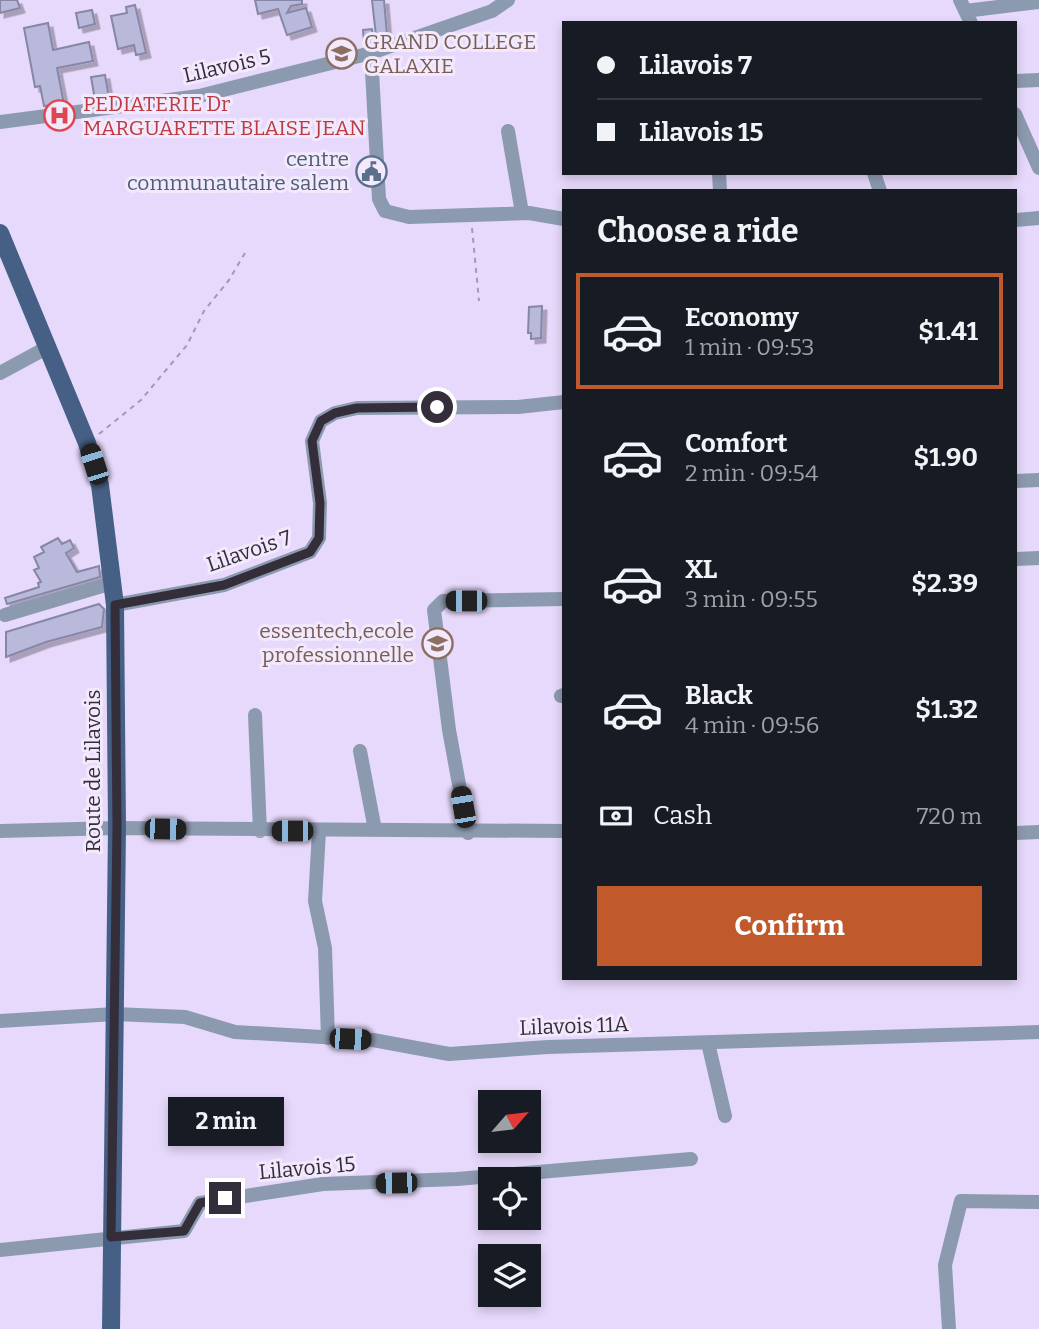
<!DOCTYPE html>
<html lang="en">
<head>
<meta charset="utf-8">
<style>
  body { margin:0; font-family:Bitter,serif; background:#242831; color:#f1f3f6; height:100vh; display:flex; flex-direction:column; font-size:26px; white-space:nowrap }
  * { box-sizing:border-box; margin:0 }
  p { font-size:23px; color:#9ea1a6 }
  .icon { flex:none; width:38px; height:38px; fill:none; stroke:currentColor; stroke-width:2; stroke-linecap:round; stroke-linejoin:round }
  .map { position:relative; flex:1; overflow:hidden }
  .panel { position:absolute; left:562px; top:189px; width:455px; height:791px; display:flex; flex-direction:column; background:#171b24; border-radius:0px; box-shadow:0 4px 10px #0003 }
  .panel>* { flex:none }
  .guide { position:absolute; left:562px; top:21px; width:455px; height:154px; border-radius:0px; box-shadow:0 4px 10px #0003; display:grid; align-content:center; height:154px; padding:0 35px; background:#171b24 }
  .needle { width:46px; rotate:62deg }
  .controls { position:absolute; left:478px; top:1090px; display:grid; gap:14px }
  .controls a { display:grid; place-items:center; width:63px; height:63px; border-radius:0px; background:#171b24; box-shadow:0 4px 10px #0003; font-size:35px }
  .end { position:absolute; width:32px; height:32px; margin:-16px; border:9px solid #342e3b; background:#fff; box-shadow:0 0 0 4px #fff }
  .from { border-radius:50% }
  .bubble { position:absolute; height:49px; border-radius:0px; background:#171b24; box-shadow:0 4px 10px #0003; font-size:23px; font-weight:700; line-height:49px; text-align:center }
  .car { position:absolute; width:21px; height:42px; margin:-21px -10px; border-radius:9px; box-shadow:0 0 5px 2px #0007; background:linear-gradient(#222 24%,#8ab4d8 0 40%,#222 0 76%,#8ab4d8 0 86%,#222 0) }
  .guide b { display:flex; align-items:center; gap:24px; height:66px; font-size:26px }
  .guide b+b { border-top:2px solid #363941 }
  .guide i { width:18px; height:18px; background:#f1f3f6 }
  ul { padding:0; list-style:none }
  li { display:flex; align-items:center; gap:21px; height:116px; margin:0 14px 10px; padding:0 21px; border:4px solid transparent; border-radius:0px }
  li div { flex:1 }
  li b { display:block; font-size:26px }
  li em { font-style:normal; font-weight:700 }
  li.selected { border-color:#c05a2d }
  li>.icon { width:63px; height:63px; stroke-width:1.5 }
  h2 { padding:0 35px; font-size:32px; line-height:84px }
  .pay { display:flex; align-items:center; gap:18px; height:77px; padding:0 35px; font-size:26px }
  .pay p { margin-inline-start:auto }
  .button { display:flex; gap:14px; margin-top:auto; padding:14px 35px }
  .button a { flex:1; height:80px; border-radius:0px; background:#c05a2d; color:#fff; font-size:28px; font-weight:700; line-height:80px; text-align:center }
  .map>svg:first-child { display:block }
  .building { fill:#b8b9db; stroke:#8687a7; stroke-width:2; filter:url(#shadow) }
  .lines { fill:none; stroke-linecap:round; stroke-linejoin:round }
  .path { stroke:#a499b4; stroke-width:2; stroke-dasharray:5 5; stroke-linecap:butt }
  .minor { stroke:#8c9aaf; stroke-width:14 }
  .major { stroke:#465f84; stroke-width:18 }
  .route { stroke:#342e3b; stroke-width:9 }
  .labels { text-anchor:middle; stroke-width:6; stroke-linejoin:round; paint-order:stroke }
  .education-label { font-size:21px; fill:#785e54; stroke:#f2e9fd; text-anchor:start }
  .street-label { font-size:21px; fill:#342e3b; stroke:#f2e9fd }
  .health-label { font-size:21px; fill:#be3a42; stroke:#f2e9fd; text-anchor:start }
  .service-label { font-size:21px; fill:#4e5e75; stroke:#f2e9fd; text-anchor:end }
</style>
</head>
<body>
<div class="map">
<svg width="1039" height="1329" viewBox="0 0 1039 1329">
  <defs>
    <filter id="shadow"><feDropShadow dx="4.5" dy="4.5" stdDeviation="0" flood-color="#0004"/></filter>
  </defs>
  <rect width="100%" height="100%" fill="#e7d9fb"/>
  <!-- building -->
  <path class="building" d="M0,0H17L20,8L0,13Z
    M255,0H302V4L291,6L287,13L306,8L312,27L287,35L278,9L258,14Z
    M372,0H384L387,35L376,36Z
    M135,5L146,53L136,55L134,45L118,49L111,16L127,13L126,7Z
    M92,10L95,24L79,28L76,13Z
    M48,23L53,50L89,42L93,61L57,68L64,104L44,106L40,86L35,87L24,28Z
    M372,29L374,42L364,43L363,30Z
    M105,75L109,98L95,100L91,77Z
    M542,306L541,338L531,339V333H528L529,307Z
    M58,538L62,544L70,540L74,548L66,553L77,572L99,566L100,577L7,604L5,598L39,587L38,583L41,582L34,570L39,568L34,557L44,552L41,547Z
    M99,604L104,609L102,627L46,642L6,657V632Z"/>
  <g class="lines">
    <!-- path -->
    <path class="path" d="M472,228L479,301
      M99,434L141,400L187,345L204,311L229,280L245,253"/>
    <!-- minor -->
    <path class="minor" d="M960,0L971,23
      M965,11L1039,2
      M371,53L379,199L385,211L409,217L529,213L564,219
      M1015,81L1039,80
      M1015,114L1039,168
      M0,122L199,96L371,53L492,11L508,0
      M508,131L522,213
      M719,173L720,191
      M874,173L880,191
      M1015,220L1039,218
      M0,373L48,347
      M1015,481L1039,480
      M1015,559L1039,558
      M115,605L224,585L310,552L319,538L320,503L312,441L321,421L335,413L357,408L518,407L564,402
      M5,615L112,583
      M561,696L564,695
      M255,715L260,831
      M360,751L375,830
      M0,831L117,828L564,831
      M319,831L315,901L325,948L328,1038
      M468,833L449,730L434,610L443,601L564,599
      M1015,833L1039,832
      M0,1021L115,1014L185,1017L235,1032L373,1040L449,1054L548,1047L1039,1032
      M708,1043L725,1116
      M0,1250L184,1231L200,1203L323,1184L457,1179L691,1159
      M949,1329L945,1265L961,1201L1039,1202"/>
    <!-- major -->
    <path class="major" d="M0,233L87,443L100,485L115,605L117,828L111,1329"/>
  </g>
  <g class="lines">
    <!-- route -->
    <path class="route" d="M225,1198L200,1203L184,1231L111,1237L117,828L115,605L224,585L310,552L319,538L320,503L312,441L321,421L335,413L357,408L437,407"/>
  </g>
  <!-- icons -->
  <defs>
    <symbol id="university-ring" viewBox="-11 -11 22 22"><circle r="9.5" fill="#f2e9fd" stroke="#8d6e63" stroke-width="1.5"/><path d="M0-5L7-2L0 1L-7-2ZM-4 1L0 2.5L4 1V4Q0 6-4 4Z" fill="#8d6e63"/></symbol>
    <symbol id="hospital-ring" viewBox="-11 -11 22 22"><circle r="9.5" fill="#f2e9fd" stroke="#e0444e" stroke-width="1.5"/><path d="M-5-5h3v3.5h4V-5h3V5h-3V1.5h-4V5h-3Z" fill="#e0444e"/></symbol>
    <symbol id="civic-ring" viewBox="-11 -11 22 22"><circle r="9.5" fill="#f2e9fd" stroke="#5c6f8a" stroke-width="1.5"/><path d="M-.6-6.5H3V-4.5H.6V-3L4-1V1h2V6H-6V1h2V-1L-.6-3ZM-1.2 2.5V6h2.4V2.5Z" fill="#5c6f8a"/></symbol>
    <symbol id="school-ring" viewBox="-11 -11 22 22"><circle r="9.5" fill="#f2e9fd" stroke="#8d6e63" stroke-width="1.5"/><path d="M0-5L7-2L0 1L-7-2ZM-4 1L0 2.5L4 1V4Q0 6-4 4Z" fill="#8d6e63"/></symbol>
  </defs>
  <g fill-rule="evenodd">
    <use href="#university-ring" x="324" y="36" width="35" height="35"/>
    <use href="#hospital-ring" x="42" y="98" width="35" height="35"/>
    <use href="#civic-ring" x="354" y="154" width="35" height="35"/>
    <use href="#school-ring" x="420" y="626" width="35" height="35"/>
  </g>
  <g class="labels">
    <!-- education labels -->
    <g class="education-label">
      <text x="364" y="49">GRAND COLLEGE<tspan x="364" dy="24">GALAXIE</tspan></text>
      <text x="414" y="638" text-anchor="end">essentech,ecole<tspan x="414" dy="24">professionnelle</tspan></text>
    </g>
    <!-- street labels -->
    <g class="street-label">
      <text transform="translate(227 66) rotate(-13)" y="7">Lilavois 5</text>
      <text transform="translate(249 551) rotate(-19)" y="7">Lilavois 7</text>
      <text transform="translate(93 771) rotate(-90)" y="7">Route de Lilavois</text>
      <text transform="translate(574 1026) rotate(-2)" y="7">Lilavois 11A</text>
      <text transform="translate(307 1168) rotate(-5)" y="7">Lilavois 15</text>
    </g>
    <!-- health labels -->
    <g class="health-label">
      <text x="83" y="111">PEDIATERIE Dr<tspan x="83" dy="24">MARGUARETTE BLAISE JEAN</tspan></text>
    </g>
    <!-- service labels -->
    <g class="service-label">
      <text x="349" y="166">centre<tspan x="349" dy="24">communautaire salem</tspan></text>
    </g>
  </g>
</svg>
<div class="controls">
<a><svg class="needle" viewBox="-14 -14 28 28"><path d="M0-13l5 13h-10z" fill="#e53935"/><path d="M0 13l5-13h-10z" fill="#9ea1a6"/></svg></a>
<a><svg class="icon" aria-label="locate" viewBox="0 0 24 24"><circle cx="12" cy="12" r="6"/><path d="M12 2v4M12 18v4M2 12h4M18 12h4"/></svg></a>
<a><svg class="icon" aria-label="layers" viewBox="0 0 24 24"><path d="M12 4l9 5-9 5-9-5zM3 14l9 5 9-5"/></svg></a>
</div>
<i class="end from" style="left:437px;top:407px"></i>
<i class="end" style="left:225px;top:1198px"></i>
<div class="bubble" style="left:168px;top:1097px;width:116px">2 min</div>
<i class="car" style="left:94px;top:464px;rotate:342deg"></i>
<i class="car" style="left:466px;top:601px;rotate:270deg"></i>
<i class="car" style="left:463px;top:807px;rotate:350deg"></i>
<i class="car" style="left:165px;top:829px;rotate:91deg"></i>
<i class="car" style="left:292px;top:831px;rotate:270deg"></i>
<i class="car" style="left:350px;top:1039px;rotate:92deg"></i>
<i class="car" style="left:396px;top:1183px;rotate:269deg"></i>
<div class="guide">
<b><i class="from"></i>Lilavois 7</b>
<b><i></i>Lilavois 15</b>
</div>
<section class="panel">
<h2>Choose a ride</h2>
<ul>
<li class="selected"><svg class="icon" aria-label="car" viewBox="0 0 24 24"><path d="M5 17H2v-5l4-1 3-4h7l3 4 3 1v5h-3M9 17h6M6 11h13"/><circle cx="7" cy="17" r="2"/><circle cx="17" cy="17" r="2"/></svg><div><b>Economy</b><p>1 min · 09:53</p></div><em>$1.41</em></li>
<li><svg class="icon" aria-label="car" viewBox="0 0 24 24"><path d="M5 17H2v-5l4-1 3-4h7l3 4 3 1v5h-3M9 17h6M6 11h13"/><circle cx="7" cy="17" r="2"/><circle cx="17" cy="17" r="2"/></svg><div><b>Comfort</b><p>2 min · 09:54</p></div><em>$1.90</em></li>
<li><svg class="icon" aria-label="car" viewBox="0 0 24 24"><path d="M5 17H2v-5l4-1 3-4h7l3 4 3 1v5h-3M9 17h6M6 11h13"/><circle cx="7" cy="17" r="2"/><circle cx="17" cy="17" r="2"/></svg><div><b>XL</b><p>3 min · 09:55</p></div><em>$2.39</em></li>
<li><svg class="icon" aria-label="car" viewBox="0 0 24 24"><path d="M5 17H2v-5l4-1 3-4h7l3 4 3 1v5h-3M9 17h6M6 11h13"/><circle cx="7" cy="17" r="2"/><circle cx="17" cy="17" r="2"/></svg><div><b>Black</b><p>4 min · 09:56</p></div><em>$1.32</em></li>
</ul>
<div class="pay"><svg class="icon" aria-label="cash" viewBox="0 0 24 24"><path d="M3 7h18v10H3z"/><circle cx="12" cy="12" r="2"/></svg>Cash<p>720 m</p></div>
<div class="button"><a>Confirm</a></div>
</section>
</div>
</body>
</html>
